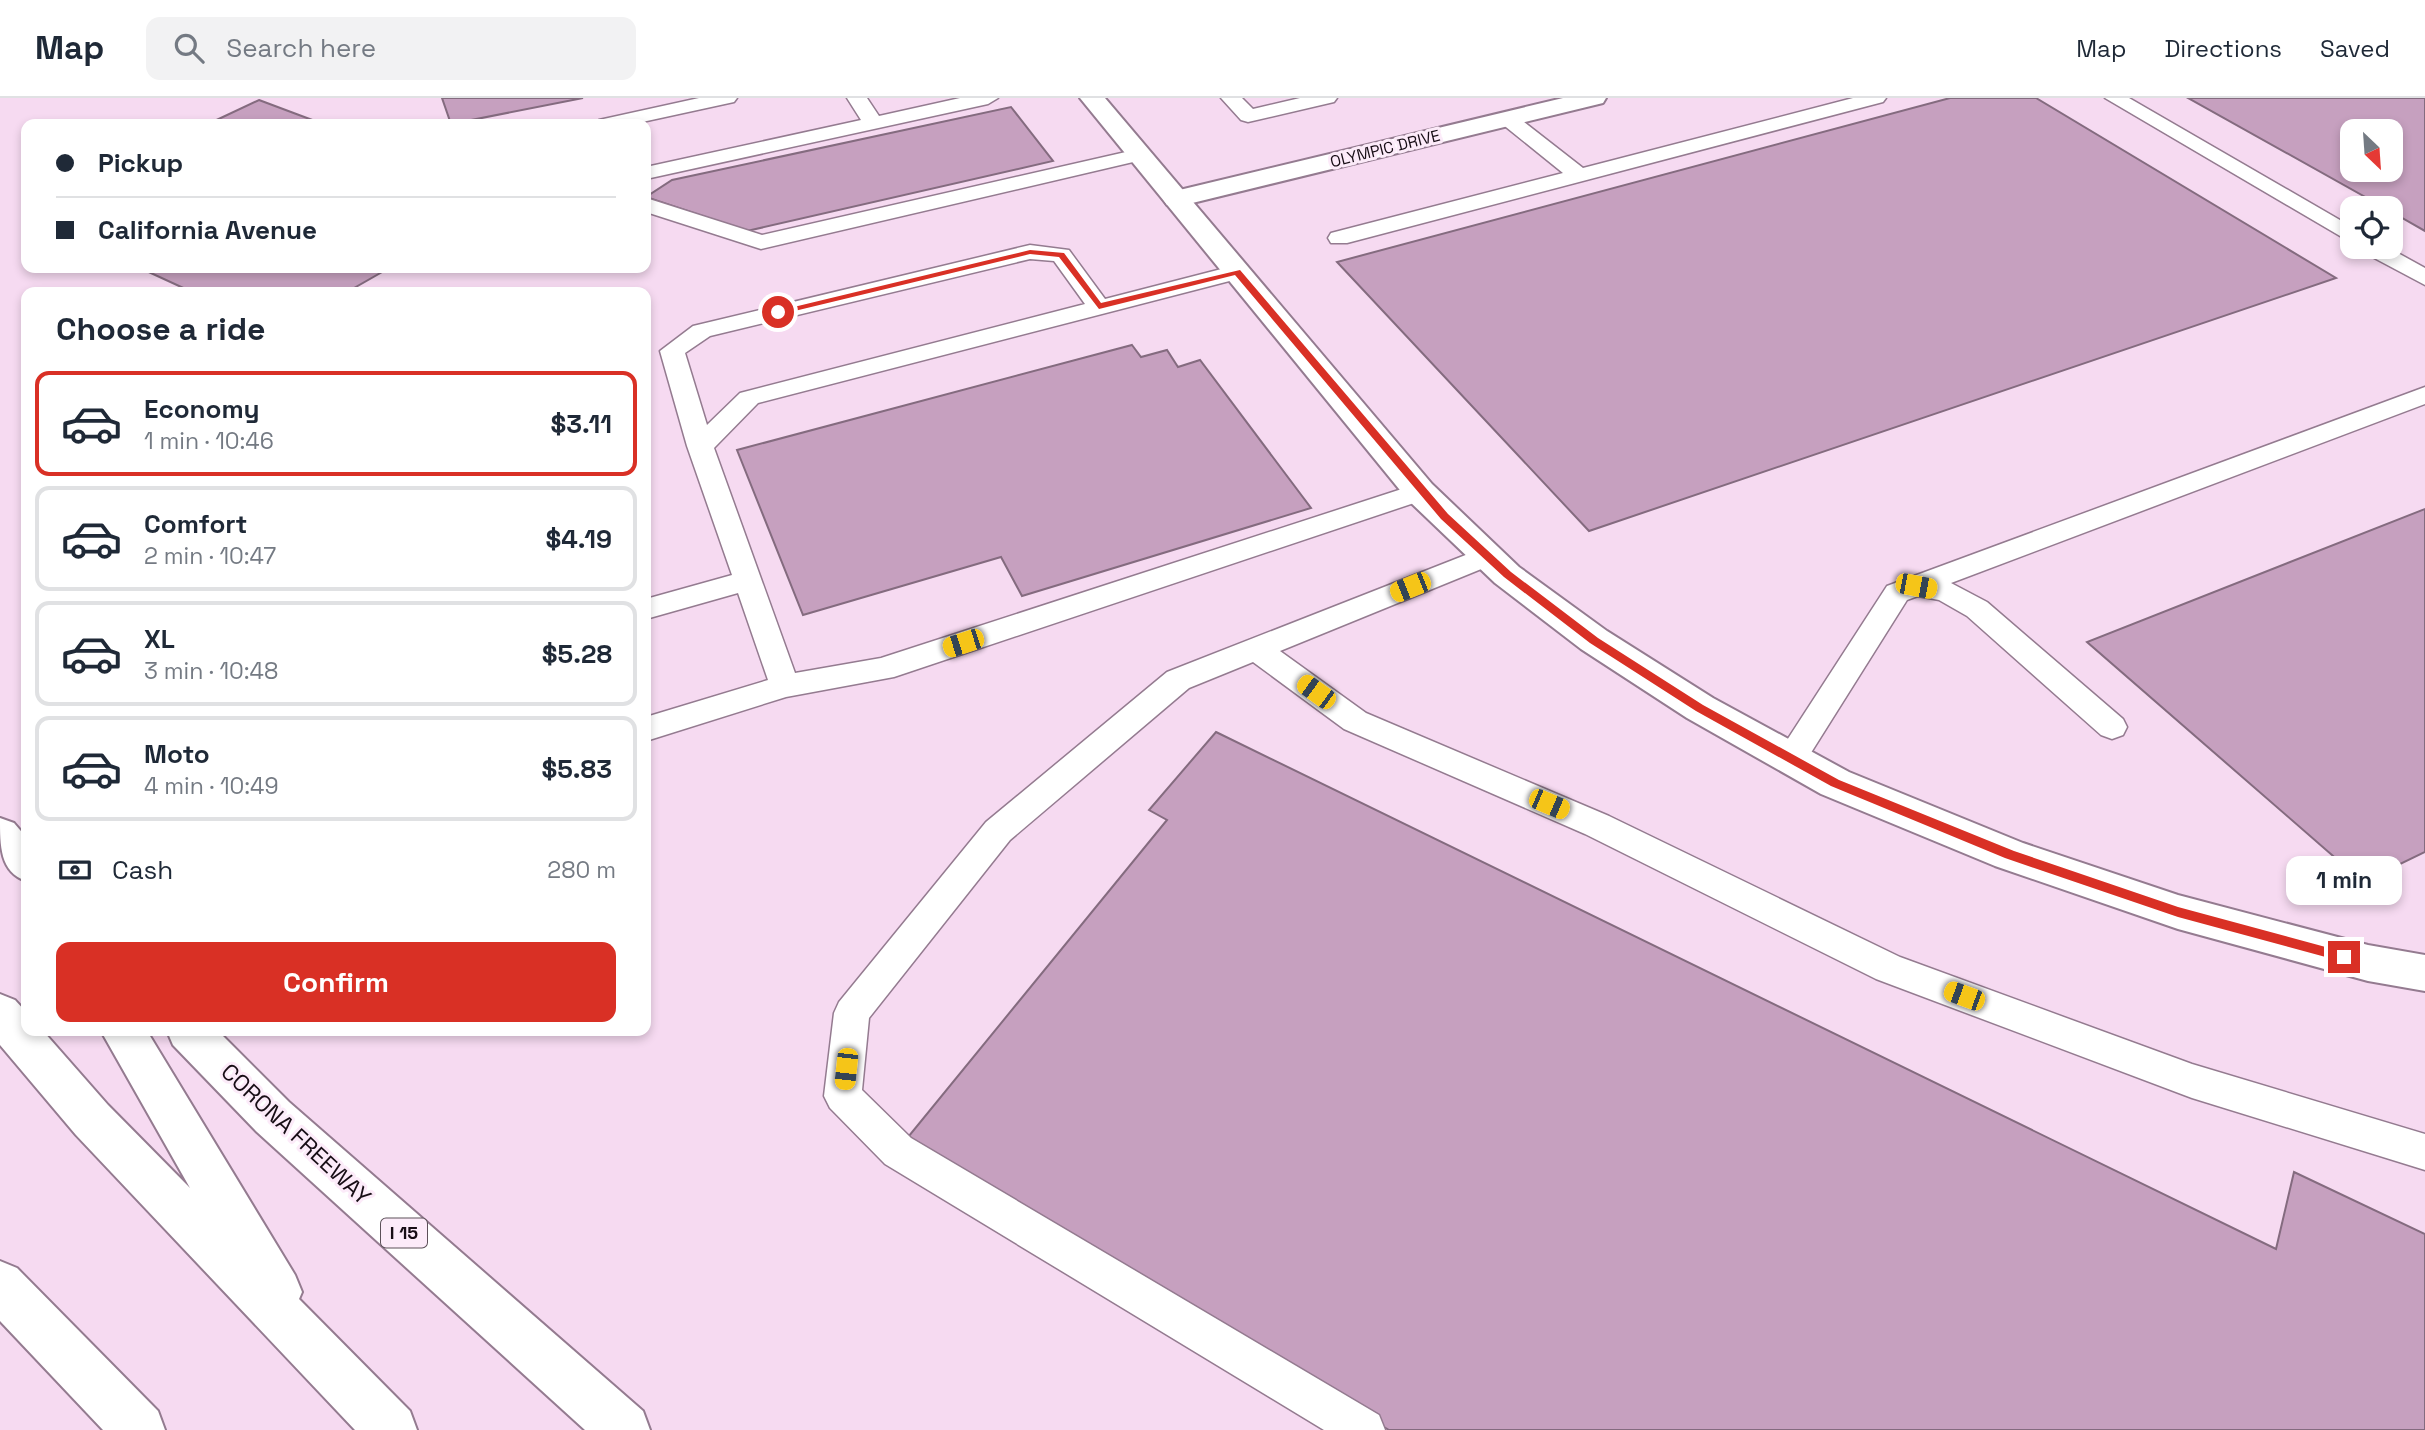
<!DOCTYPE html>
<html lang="en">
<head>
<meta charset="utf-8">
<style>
  body { margin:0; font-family:"Space Grotesk",sans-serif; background:#f2f2f3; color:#1f2937; height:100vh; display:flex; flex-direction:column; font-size:26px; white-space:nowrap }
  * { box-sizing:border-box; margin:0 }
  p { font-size:23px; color:#747a83 }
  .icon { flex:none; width:38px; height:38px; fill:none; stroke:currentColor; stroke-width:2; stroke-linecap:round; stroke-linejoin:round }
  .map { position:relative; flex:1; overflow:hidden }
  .side { position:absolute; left:21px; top:189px; width:630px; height:749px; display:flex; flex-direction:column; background:#fff; border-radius:14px; box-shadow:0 4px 10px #0003 }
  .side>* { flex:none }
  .guide { position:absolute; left:21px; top:21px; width:630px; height:154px; border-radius:14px; box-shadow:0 4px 10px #0003; display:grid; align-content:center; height:154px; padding:0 35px; background:#fff }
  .needle { width:46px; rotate:155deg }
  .controls { position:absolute; left:2340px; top:21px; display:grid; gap:14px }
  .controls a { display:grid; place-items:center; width:63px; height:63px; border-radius:14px; background:#fff; box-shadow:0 4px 10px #0003; font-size:35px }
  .end { position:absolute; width:32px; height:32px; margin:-16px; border:9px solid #d93025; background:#fff; box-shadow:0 0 0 4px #fff }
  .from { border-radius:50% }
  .bubble { position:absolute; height:49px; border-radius:14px; background:#fff; box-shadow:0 4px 10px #0003; font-size:23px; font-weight:600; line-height:49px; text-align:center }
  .car { position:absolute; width:21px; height:42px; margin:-21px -10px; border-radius:9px; box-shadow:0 0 5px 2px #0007; background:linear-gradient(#f5c518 24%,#345 0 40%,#f5c518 0 76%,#345 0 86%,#f5c518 0) }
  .guide b { display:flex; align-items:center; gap:24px; height:66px; font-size:26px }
  .guide b+b { border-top:2px solid #e0e1e3 }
  .guide i { width:18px; height:18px; background:#1f2937 }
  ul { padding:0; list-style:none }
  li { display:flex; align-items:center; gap:21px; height:105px; margin:0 14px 10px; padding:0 21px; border:4px solid #e0e1e3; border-radius:14px }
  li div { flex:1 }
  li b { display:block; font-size:26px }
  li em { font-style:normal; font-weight:600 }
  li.on { border-color:#d93025 }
  li>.icon { width:63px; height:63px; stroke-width:1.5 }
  h2 { padding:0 35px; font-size:32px; line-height:84px }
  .pay { display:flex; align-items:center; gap:18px; height:77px; padding:0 35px; font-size:26px }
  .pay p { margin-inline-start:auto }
  .button { display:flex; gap:14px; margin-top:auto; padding:14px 35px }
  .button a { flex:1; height:80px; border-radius:14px; background:#d93025; color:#fff; font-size:28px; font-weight:600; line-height:80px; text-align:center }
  header { display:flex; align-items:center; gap:42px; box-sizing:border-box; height:98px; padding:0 35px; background:#fff; border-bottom:2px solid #e0e1e3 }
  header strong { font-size:33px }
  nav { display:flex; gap:38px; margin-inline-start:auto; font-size:24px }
  .search { width:490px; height:63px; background:#f2f2f3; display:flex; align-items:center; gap:18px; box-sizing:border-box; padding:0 24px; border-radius:14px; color:#747a83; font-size:26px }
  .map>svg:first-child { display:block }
  .building { fill:#c6a0bf; stroke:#846b7f; stroke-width:2; fill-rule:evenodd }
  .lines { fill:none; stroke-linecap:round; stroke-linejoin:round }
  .lane-casing { stroke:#947b90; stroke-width:3 }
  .street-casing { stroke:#947b90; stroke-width:4 }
  .secondary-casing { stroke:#947b90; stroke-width:4 }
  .highway-casing { stroke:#947b90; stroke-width:4 }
  .lane { fill:#fff; fill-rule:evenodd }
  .street { fill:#fff; fill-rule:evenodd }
  .secondary { fill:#fff; fill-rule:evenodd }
  .highway { fill:#fff; fill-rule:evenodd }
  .route { fill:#d93025 }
  .labels { text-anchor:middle; stroke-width:6; stroke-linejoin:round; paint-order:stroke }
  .far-street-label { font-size:16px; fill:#170d15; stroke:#fcebf9 }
  .shield { fill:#fcebf9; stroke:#5c5059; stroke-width:2 }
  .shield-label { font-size:18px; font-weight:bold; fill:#170d15 }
  .near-street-label { font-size:23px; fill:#170d15; stroke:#fcebf9 }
</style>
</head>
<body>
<header>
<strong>Map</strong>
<div class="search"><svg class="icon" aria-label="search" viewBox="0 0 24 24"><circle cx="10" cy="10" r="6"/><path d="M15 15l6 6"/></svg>Search here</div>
<nav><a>Map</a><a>Directions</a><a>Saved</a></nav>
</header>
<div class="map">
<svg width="2425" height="1332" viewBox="0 0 2425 1332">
  <rect width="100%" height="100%" fill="#f6daf1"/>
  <!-- building -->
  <path class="building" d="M442,0H583L451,26Z
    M1950,0H2036L2336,180L1589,433L1337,164Z
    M2188,0H2425V133L2390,113V110H2385ZM2352,33H2390V72H2352Z
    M259,2L323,26H208Z
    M1011,9L1053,63L747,133L646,99L672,82Z
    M140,170H389L347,194H192Z
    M1132,247L1141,259L1167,252L1178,269L1200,262L1311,410L1022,498L1001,459L803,517L737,352Z
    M2425,411V754L2363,784L2087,544Z
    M1216,634L2276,1151L2294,1074L2425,1136V1332H1389L904,1044L1167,722L1149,712Z"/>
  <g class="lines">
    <defs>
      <path id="lane" d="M699,0H737L734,4L633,26H596L599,22Z
        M847,0H867L879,18L960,0H998L988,6L646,81V69L861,22Z
        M1221,0H1242L1253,11L1300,0H1337L1334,4L1248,24L1241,22Z
        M1853,0H1886L1883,4L1347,145H1331L1328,140L1331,135L1563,75L1501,25L1498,21L1501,17H1515L1583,70Z
        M2105,0H2129L2352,129V145Z
        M1139,51L1150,57L1146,61L761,151L646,114V100L762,137Z
        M1030,147L1069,152L1105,201L1237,167L1245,169L1249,174L1245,179L758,305L714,350L795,575L881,560L1411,388L1420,385L1429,388L1433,394L1429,400L894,579L786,599L646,643V619L768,582L738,495L646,521V501L732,477L687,348L660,253L693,228ZM1030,161L1054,163L1085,206L740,295L707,327L685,255L710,238Z
        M2360,149H2387L2425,170V187L2363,154Z
        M2425,289V306L1951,485L1987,504L2123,621L2127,629L2123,637L2112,641L2101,637L1967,518L1939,502L1918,498L1907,502L1802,669L1791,673L1780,669L1775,661L1780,653L1887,488Z
        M1486,449L1496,451L1500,458L1496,465L1280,553L1366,615L1609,718L1900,859L2192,966L2425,1036V1072L2192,1000L1876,881L1585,736L1344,631L1253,564L1189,590L1010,742L869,920L862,992L911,1040L1379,1317L1385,1332H1324L885,1066L830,1010L824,998L834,915L839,904L986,724L1167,574Z"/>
      <path id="street" d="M1563,0H1606L1603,5L1176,109L1167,107L1163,101L1167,95Z"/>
      <path id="secondary" d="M1080,0H1105L1432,386L1519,469L1607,533L1713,600L1849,674L2023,745L2178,797L2368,847L2425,857V893L2368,883L2178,831L1995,768L1821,696L1687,620L1581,551L1495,485L1408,402Z"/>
      <path id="highway" d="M0,720L14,725L26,739V783C0,774 0,748 0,720Z
        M0,896L15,902L26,914V933H43L108,1007L190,1090L101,933H147L295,1177L302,1194L299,1201L410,1313L417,1332H355L76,1037L0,947Z
        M167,933H218L289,1004L643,1313L650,1332H585L257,1034L173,947Z
        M0,1163L17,1170L158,1313L165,1332H103L0,1223Z"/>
    </defs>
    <!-- lane casing -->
    <use href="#lane" class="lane-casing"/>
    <!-- street casing -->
    <use href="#street" class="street-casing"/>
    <!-- secondary casing -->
    <use href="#secondary" class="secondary-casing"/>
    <!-- highway casing -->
    <use href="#highway" class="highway-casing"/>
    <!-- lane -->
    <use href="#lane" class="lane"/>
    <!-- street -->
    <use href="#street" class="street"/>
    <!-- secondary -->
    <use href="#secondary" class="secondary"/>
    <!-- highway -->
    <use href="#highway" class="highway"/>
  </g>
  <!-- route -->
  <path class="route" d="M1030,152L1064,155L1101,205L1240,172L1448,416L1511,474L1598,540L1703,607L1839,682L2014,753L2178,809L2344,854L2349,855V863L2344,864L2178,819L2005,760L1831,688L1696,613L1590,545L1504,479L1441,421L1235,177L1099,211L1059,159L1030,156L778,217L773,214Z"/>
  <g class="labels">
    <!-- far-street labels -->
    <g class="far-street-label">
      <text transform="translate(1385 50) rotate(-14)" y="6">OLYMPIC DRIVE</text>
    </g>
    <!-- shield labels -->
    <rect class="shield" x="381" y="1120.5" width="46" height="29" rx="5"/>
    <g class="shield-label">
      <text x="404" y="1141">I 15</text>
    </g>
    <!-- near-street labels -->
    <g class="near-street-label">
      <text transform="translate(296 1036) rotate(43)" y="8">CORONA FREEWAY</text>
    </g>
  </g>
</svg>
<div class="controls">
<a><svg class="needle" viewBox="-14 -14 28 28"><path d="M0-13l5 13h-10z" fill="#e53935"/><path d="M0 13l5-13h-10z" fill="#747a83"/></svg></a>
<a><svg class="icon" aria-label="locate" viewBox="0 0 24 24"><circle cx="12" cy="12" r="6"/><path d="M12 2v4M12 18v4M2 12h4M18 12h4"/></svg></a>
</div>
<i class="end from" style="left:778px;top:214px"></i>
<i class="end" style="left:2344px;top:859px"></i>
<div class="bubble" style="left:2286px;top:758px;width:116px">1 min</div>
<i class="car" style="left:1916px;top:488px;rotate:101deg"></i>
<i class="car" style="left:1410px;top:489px;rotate:248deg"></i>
<i class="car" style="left:963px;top:545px;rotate:252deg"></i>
<i class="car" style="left:1316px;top:594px;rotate:306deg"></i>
<i class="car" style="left:1549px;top:706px;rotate:113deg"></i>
<i class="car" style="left:1964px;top:898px;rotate:290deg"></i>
<i class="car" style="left:846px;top:971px;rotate:186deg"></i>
<div class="guide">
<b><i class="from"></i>Pickup</b>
<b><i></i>California Avenue</b>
</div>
<section class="side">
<h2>Choose a ride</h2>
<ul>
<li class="on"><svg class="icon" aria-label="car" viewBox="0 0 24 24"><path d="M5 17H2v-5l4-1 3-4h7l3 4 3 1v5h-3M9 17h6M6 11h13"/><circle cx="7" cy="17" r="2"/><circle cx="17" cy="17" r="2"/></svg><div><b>Economy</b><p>1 min · 10:46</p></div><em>$3.11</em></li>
<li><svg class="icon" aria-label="car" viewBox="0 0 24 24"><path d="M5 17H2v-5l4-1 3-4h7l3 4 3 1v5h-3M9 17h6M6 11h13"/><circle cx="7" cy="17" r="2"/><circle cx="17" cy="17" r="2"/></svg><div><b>Comfort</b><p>2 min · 10:47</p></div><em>$4.19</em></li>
<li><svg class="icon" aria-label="car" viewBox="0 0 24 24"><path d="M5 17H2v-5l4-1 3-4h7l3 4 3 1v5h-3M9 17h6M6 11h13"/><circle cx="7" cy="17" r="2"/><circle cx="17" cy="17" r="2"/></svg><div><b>XL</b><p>3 min · 10:48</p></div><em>$5.28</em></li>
<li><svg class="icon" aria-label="car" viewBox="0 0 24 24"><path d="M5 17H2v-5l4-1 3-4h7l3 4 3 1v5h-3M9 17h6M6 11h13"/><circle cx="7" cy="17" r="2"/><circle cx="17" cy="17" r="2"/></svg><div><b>Moto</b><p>4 min · 10:49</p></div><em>$5.83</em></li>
</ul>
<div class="pay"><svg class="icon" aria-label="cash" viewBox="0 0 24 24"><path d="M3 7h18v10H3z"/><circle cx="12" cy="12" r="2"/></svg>Cash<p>280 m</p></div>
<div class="button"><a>Confirm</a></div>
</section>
</div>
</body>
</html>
